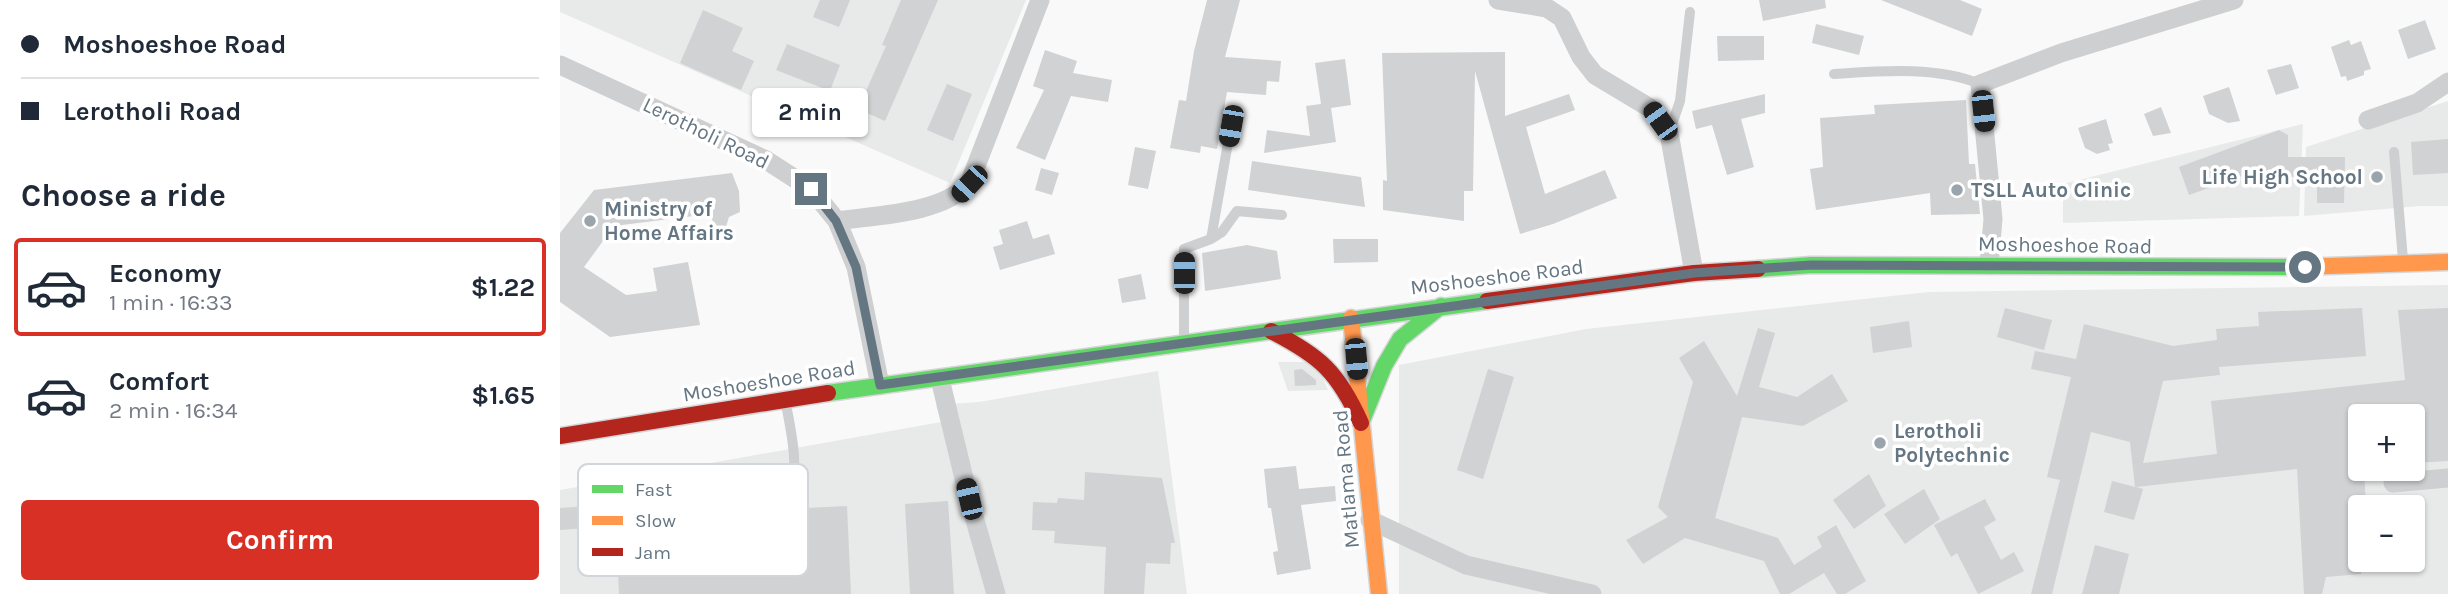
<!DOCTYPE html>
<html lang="en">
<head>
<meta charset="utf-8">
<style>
  body { margin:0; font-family:Karla,sans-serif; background:#f6f6f7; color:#1f2937; height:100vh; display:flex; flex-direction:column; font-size:26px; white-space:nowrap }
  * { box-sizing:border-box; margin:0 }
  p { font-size:23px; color:#747a83 }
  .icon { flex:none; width:38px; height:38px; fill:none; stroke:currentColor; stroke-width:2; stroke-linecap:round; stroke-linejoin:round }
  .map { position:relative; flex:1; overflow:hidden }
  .panel { display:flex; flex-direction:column; background:#fff; width:560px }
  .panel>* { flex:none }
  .banner { display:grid; align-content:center; height:154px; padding:0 21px; background:#fff }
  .tools { position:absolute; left:1788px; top:404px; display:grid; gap:14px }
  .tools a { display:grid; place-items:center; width:77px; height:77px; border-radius:7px; background:#fff; box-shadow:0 2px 5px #0004; font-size:35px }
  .end { position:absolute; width:32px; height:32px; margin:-16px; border:9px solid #657683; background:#fff; box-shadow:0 0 0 4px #fff }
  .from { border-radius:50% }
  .bubble { position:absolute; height:49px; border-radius:7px; background:#fff; box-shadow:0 2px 5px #0004; font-size:23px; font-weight:700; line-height:49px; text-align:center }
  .car { position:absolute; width:21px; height:42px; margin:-21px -10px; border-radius:9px; box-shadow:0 0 5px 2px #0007; background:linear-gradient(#222 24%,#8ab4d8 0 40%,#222 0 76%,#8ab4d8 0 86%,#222 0) }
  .banner b { display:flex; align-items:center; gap:24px; height:66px; font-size:26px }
  .banner b+b { border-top:2px solid #e0e1e3 }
  .banner i { width:18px; height:18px; background:#1f2937 }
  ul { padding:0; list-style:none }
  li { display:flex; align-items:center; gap:21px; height:98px; margin:0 14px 10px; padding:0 7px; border:4px solid transparent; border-radius:7px }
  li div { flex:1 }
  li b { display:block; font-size:26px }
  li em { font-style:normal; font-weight:700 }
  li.current { border-color:#d93025 }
  li>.icon { width:63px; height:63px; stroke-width:1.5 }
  h2 { padding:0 21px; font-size:32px; line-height:84px }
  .button { display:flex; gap:14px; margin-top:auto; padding:14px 21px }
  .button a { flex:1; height:80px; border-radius:7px; background:#d93025; color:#fff; font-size:28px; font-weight:700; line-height:80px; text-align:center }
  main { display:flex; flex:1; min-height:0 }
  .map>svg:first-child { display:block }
  .built { fill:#e8e9e9; fill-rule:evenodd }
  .building { fill:#d0d2d3 }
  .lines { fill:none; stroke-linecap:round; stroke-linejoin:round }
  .fast-casing { stroke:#d5d6d7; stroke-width:19 }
  .slow-casing { stroke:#d5d6d7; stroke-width:19 }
  .jam-casing { stroke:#d5d6d7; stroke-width:19 }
  .lane { stroke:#cecfd0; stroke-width:10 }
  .street { stroke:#cecfd0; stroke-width:19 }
  .fast { stroke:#63d668; stroke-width:16 }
  .slow { stroke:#ff974d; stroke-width:16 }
  .jam { stroke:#b3261e; stroke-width:16 }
  .route { stroke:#657683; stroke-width:9 }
  .poi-dot { fill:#99a4ac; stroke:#fff; stroke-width:2.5 }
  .labels { text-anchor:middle; stroke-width:7; stroke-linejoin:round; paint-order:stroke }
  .street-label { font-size:21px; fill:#657683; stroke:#fff }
  .poi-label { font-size:21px; font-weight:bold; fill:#657683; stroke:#fff; text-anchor:start }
  .key { fill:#fff; stroke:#d1d6da; stroke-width:2 }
  .key-label { font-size:19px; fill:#657683 }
</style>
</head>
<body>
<main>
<section class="panel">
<div class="banner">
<b><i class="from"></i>Moshoeshoe Road</b>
<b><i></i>Lerotholi Road</b>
</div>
<h2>Choose a ride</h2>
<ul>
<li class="current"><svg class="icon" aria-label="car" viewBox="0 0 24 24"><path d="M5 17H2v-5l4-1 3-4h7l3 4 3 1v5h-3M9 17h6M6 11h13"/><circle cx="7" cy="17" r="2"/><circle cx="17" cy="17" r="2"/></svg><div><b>Economy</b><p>1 min · 16:33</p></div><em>$1.22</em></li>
<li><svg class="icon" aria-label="car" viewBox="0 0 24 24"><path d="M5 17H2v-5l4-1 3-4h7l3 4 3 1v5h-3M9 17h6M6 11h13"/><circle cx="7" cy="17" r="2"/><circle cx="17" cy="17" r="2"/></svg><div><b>Comfort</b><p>2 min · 16:34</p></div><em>$1.65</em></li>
</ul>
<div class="button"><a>Confirm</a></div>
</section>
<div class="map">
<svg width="1888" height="594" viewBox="0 0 1888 594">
  <rect width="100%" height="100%" fill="#f9f9f9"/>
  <!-- built -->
  <path class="built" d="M0,0H466L390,183L0,12Z
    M1888,101V206H1859L1744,216L1746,147Z
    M1743,124L1739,216L1503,223V184Z
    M1888,285V594H839V365L1026,329L1369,292ZM1801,416H1853V469H1801ZM1801,508H1853V560H1801Z
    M718,362H756L768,390L728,391Z
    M598,371L627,594H0V490L381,422L376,405L419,402Z"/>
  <!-- building -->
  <path class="building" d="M260,0H290L279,27L253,17Z
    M341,0H378L325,121L298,109L326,46L322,45Z
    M647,0H680L665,57L721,61L719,82L707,81L706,95L667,92L657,149L641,146L640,153L610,148L619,100L626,101L634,51Z
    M1199,0H1265L1266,8L1203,21Z
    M1321,0H1400L1422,9L1412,36Z
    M143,10L183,28L172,51L194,61L181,90L120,63Z
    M1865,20L1876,49L1848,59L1838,30Z
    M1256,24L1304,36L1299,55L1252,43Z
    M1157,36H1204V60L1158,61Z
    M1789,40L1791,45L1801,41L1811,69L1804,71V75L1787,81L1786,76L1781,77L1771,47Z
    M227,44L280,65L270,91L216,70Z
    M485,50L517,61L513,73L552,80L548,102L511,96L485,160L456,148L484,90L473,86Z
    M945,52V116L1009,94L1015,110L966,127L985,194L1045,170L1057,198L993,224L960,234L915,71L913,191H904V221L823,210V180L827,181L822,53Z
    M785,59L791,105L771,108L776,142L704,153L707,130L750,136L746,106L761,104L755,63Z
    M1731,64L1739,88L1716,95L1707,70Z
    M387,84L412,94L393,141L367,130Z
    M1669,87L1680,121L1668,123L1649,114L1643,96Z
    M1205,94V113L1181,119L1194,167L1167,175L1152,125L1136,129L1132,111Z
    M1406,100L1409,164H1415L1420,214L1371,215L1370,193L1256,210L1250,169L1263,167L1260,118L1315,114L1314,105Z
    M1601,107L1611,133L1593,136L1584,114Z
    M1546,119L1553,143L1548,144L1550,150L1537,154L1525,148L1518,128Z
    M1719,130L1728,135V157H1785L1784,203H1757V168L1707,186L1701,169L1629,195L1619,167Z
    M1888,139V173L1853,175L1851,142Z
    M575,147L596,151L588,189L568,185Z
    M692,161L801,177L805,207L688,190Z
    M481,168L499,173L492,195L475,190Z
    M172,173L179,191L180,212L169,217L161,243L150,214L54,226L24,267L66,295L97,291L93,268L128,262L140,325L50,337L0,302V233L34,190Z
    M467,221L473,239L489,234L495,254L440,270L433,247L443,244L439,230Z
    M773,239H818V262L774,263Z
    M687,245L717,251L721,279L645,291L642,253Z
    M581,274L586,299L562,303L558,279Z
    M1445,308L1492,320L1484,350L1437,337Z
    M1802,308L1806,356L1659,367L1660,375L1603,381L1583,463L1657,454L1651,401L1845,380L1838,310L1888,308V461L1853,463V414L1801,416V469H1804L1806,508H1801V574L1766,577L1762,594H1744L1737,469L1576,487L1583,489L1574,520L1544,512L1552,481L1575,487L1570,442L1531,432L1492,594H1471L1500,480L1487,477L1511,377L1471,369L1475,351L1516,359L1524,324L1613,346L1657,340L1656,329L1699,326L1698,312Z
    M1349,321L1352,347L1313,353L1310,327Z
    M1198,328L1215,333L1199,387L1237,397L1272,374L1288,401L1243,426L1182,417L1155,518L1218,538L1234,565L1262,547L1257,537L1276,525L1306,581L1285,594H1277L1264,573L1229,594H1220L1204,561L1125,538L1083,564L1066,540L1108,517L1098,507L1133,382L1119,358L1144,341L1177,396Z
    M742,369L756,380V385L735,386L734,370Z
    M928,369L954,377L923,479L897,470Z
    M736,466L739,489L775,486L776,501L741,505L751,569L717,575L713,552L718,551L711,508H708L704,469Z
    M525,472L602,478L615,543H611L610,564L586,563L584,594H544L546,547L494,543L495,531L472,530L473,502L497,503L498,498L524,500Z
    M1309,474L1326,506L1294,529L1273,500Z
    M1364,489L1380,519L1345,544L1324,514Z
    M1425,499L1436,520L1424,527L1441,560L1454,552L1464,571L1418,594L1397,553L1391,557L1374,525Z
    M388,501L394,594H350L345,504Z
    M83,502L84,521L141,515L146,564L248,557L246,508L287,506L291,594H59L56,526L0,530V508Z
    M1535,545L1569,554L1559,594H1522Z"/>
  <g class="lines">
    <defs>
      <path id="fast" d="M1198,269L1251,265L1738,267
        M268,393L927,301
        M801,423L824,366L840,339L881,306"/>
      <path id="slow" d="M1738,267L1888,262
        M791,318L819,594"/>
      <path id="jam" d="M927,301L1134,273L1198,269
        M711,331C760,356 778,372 801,423
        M0,436L268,393"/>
    </defs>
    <!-- fast casing -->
    <use href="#fast" class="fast-casing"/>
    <!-- slow casing -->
    <use href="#slow" class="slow-casing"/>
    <!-- jam casing -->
    <use href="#jam" class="jam-casing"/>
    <!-- lane -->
    <path class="lane" d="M1274,74C1321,71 1376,66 1420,84
      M1109,133L1120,101L1130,12
      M1834,152L1843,260
      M651,239L662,232L677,211L722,215
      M624,339V249L651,239L671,126
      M223,501C243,476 231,433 226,404"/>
    <!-- street -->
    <path class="street" d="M938,0L987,8L1002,18L1021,57L1035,75L1090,108L1109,133L1134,273
      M0,65L206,160L251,189L277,221L296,267L320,385
      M1808,120L1857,103L1888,82
      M277,221C317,215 380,214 409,184L480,0
      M1429,265L1433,219L1420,84L1501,53L1674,0
      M380,379L409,499L436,594
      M1833,483L1888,478
      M810,520L906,565L1032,594"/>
    <!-- fast -->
    <use href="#fast" class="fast"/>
    <!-- slow -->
    <use href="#slow" class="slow"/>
    <!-- jam -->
    <use href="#jam" class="jam"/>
  </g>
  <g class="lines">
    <!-- route -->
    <path class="route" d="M251,189L276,221L296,267L320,385L1134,273L1251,265L1745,267"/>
  </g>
  <!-- markers -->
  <g class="poi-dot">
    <circle cx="1817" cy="177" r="7"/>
    <circle cx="1397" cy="190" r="7"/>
    <circle cx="30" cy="221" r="7"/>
    <circle cx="1320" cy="443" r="7"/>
  </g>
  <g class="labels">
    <!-- street labels -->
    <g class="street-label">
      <text transform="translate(146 133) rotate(26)" y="7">Lerotholi Road</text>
      <text transform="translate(1505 245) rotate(1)" y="7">Moshoeshoe Road</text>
      <text transform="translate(937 277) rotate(-7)" y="7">Moshoeshoe Road</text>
      <text transform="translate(209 381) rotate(-9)" y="7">Moshoeshoe Road</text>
      <text transform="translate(786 479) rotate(-95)" y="7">Matlama Road</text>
    </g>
    <!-- poi labels -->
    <g class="poi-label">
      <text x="1803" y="184" text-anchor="end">Life High School</text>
      <text x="1411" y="197">TSLL Auto Clinic</text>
      <text x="44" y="216">Ministry of<tspan x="44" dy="24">Home Affairs</tspan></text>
      <text x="1334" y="438">Lerotholi<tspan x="1334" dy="24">Polytechnic</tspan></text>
    </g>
  </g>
  <!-- legend -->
  <rect x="18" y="464" width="230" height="112" rx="10" class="key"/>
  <rect x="32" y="485" width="31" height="8" fill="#63d668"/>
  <rect x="32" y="516" width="31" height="9" fill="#ff974d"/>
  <rect x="32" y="548" width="31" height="8" fill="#b3261e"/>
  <g class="key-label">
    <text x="75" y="496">Fast</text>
    <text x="75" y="527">Slow</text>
    <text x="75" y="559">Jam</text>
  </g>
</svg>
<div class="tools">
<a>+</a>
<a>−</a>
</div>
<i class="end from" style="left:1745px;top:267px"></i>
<i class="end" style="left:251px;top:189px"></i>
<div class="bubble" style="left:192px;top:88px;width:116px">2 min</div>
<i class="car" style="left:1423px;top:111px;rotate:174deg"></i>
<i class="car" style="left:1100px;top:121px;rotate:324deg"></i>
<i class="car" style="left:671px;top:126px;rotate:190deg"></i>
<i class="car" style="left:409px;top:184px;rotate:223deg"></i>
<i class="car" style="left:624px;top:273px;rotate:0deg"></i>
<i class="car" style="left:796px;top:359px;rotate:175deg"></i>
<i class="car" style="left:409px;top:499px;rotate:347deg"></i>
</div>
</main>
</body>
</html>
